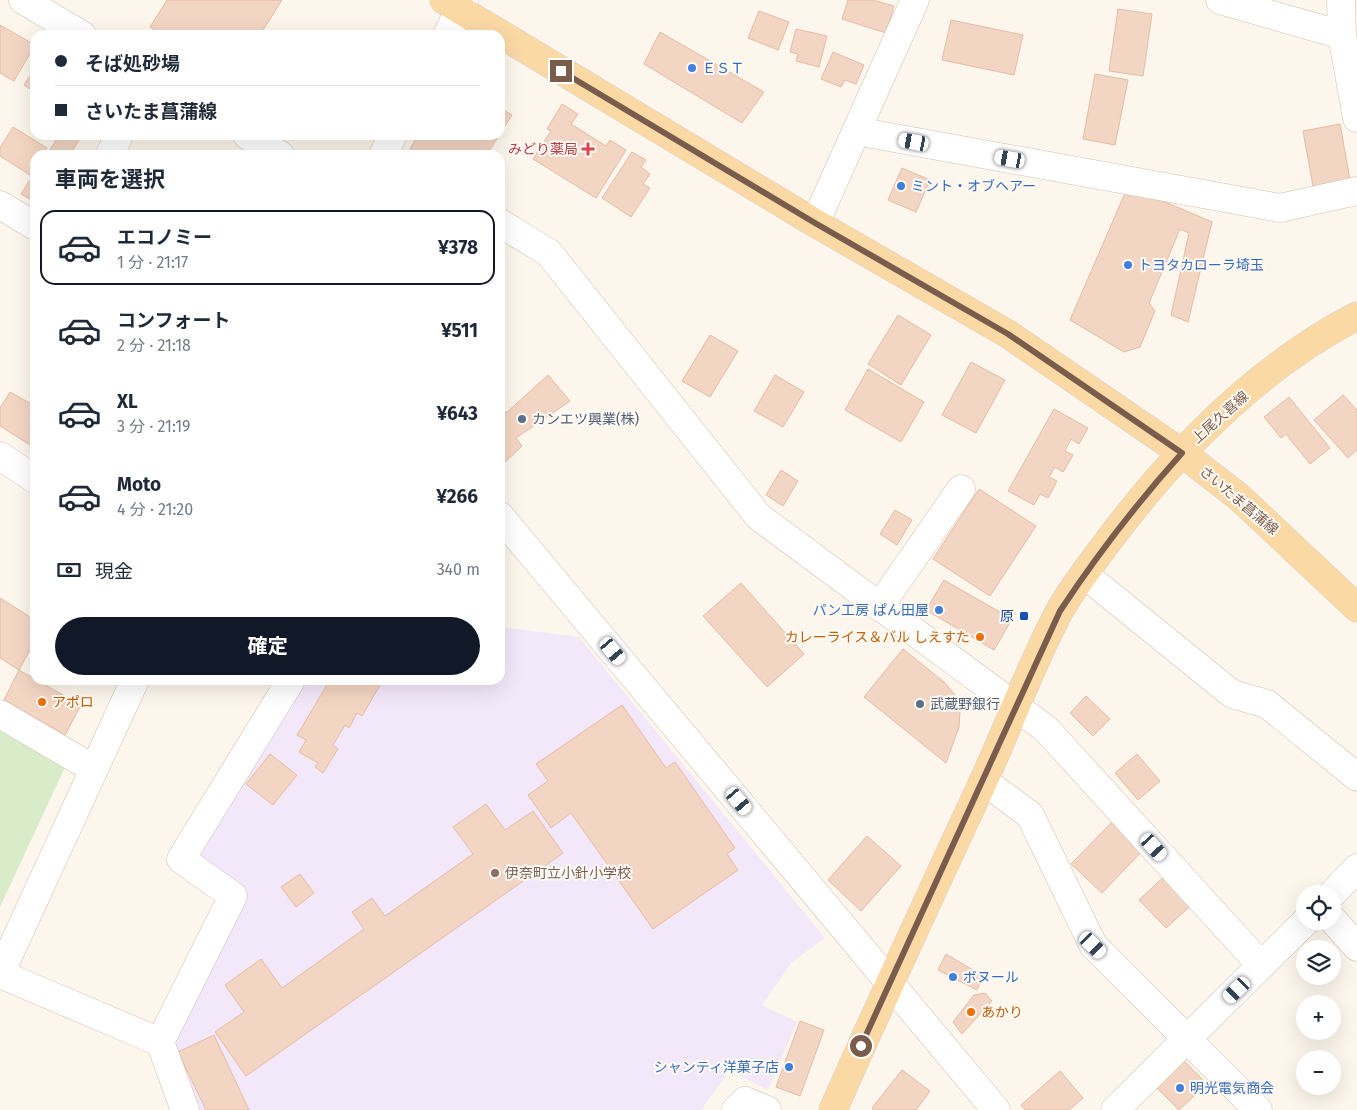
<!DOCTYPE html>
<html lang="ja">
<head>
<meta charset="utf-8">
<style>
  body { margin:0; font-family:"Fira Sans","Noto Sans JP",sans-serif; background:#f6f6f7; color:#1f2937; height:100vh; display:flex; flex-direction:column; font-size:19px; white-space:nowrap }
  * { box-sizing:border-box; margin:0 }
  p { font-size:16px; color:#747a83 }
  .icon { flex:none; width:28px; height:28px; fill:none; stroke:currentColor; stroke-width:2; stroke-linecap:round; stroke-linejoin:round }
  .map { position:relative; flex:1; overflow:hidden }
  .sheet { position:absolute; left:30px; top:150px; width:475px; height:535px; display:flex; flex-direction:column; background:#fff; border-radius:15px; box-shadow:0 5px 20px #0002 }
  .sheet>* { flex:none }
  .guide { position:absolute; left:30px; top:30px; width:475px; height:110px; border-radius:15px; box-shadow:0 5px 20px #0002; display:grid; align-content:center; height:110px; padding:0 25px; background:#fff }
  .fabs { position:absolute; left:1296px; top:885px; display:grid; gap:10px }
  .fabs a { display:grid; place-items:center; width:45px; height:45px; border-radius:50%; background:#fff; box-shadow:0 5px 20px #0002; font-size:25px }
  .end { position:absolute; width:22px; height:22px; margin:-11px; border:6px solid #7a5c4d; background:#fff; box-shadow:0 0 0 2px #fff }
  .from { border-radius:50% }
  .car { position:absolute; width:15px; height:30px; margin:-15px -8px; border-radius:6px; box-shadow:0 0 4px 1px #0007; background:linear-gradient(#fff 24%,#345 0 40%,#fff 0 76%,#345 0 86%,#fff 0) }
  .guide b { display:flex; align-items:center; gap:18px; height:48px; font-size:19px }
  .guide b+b { border-top:1px solid #e0e1e3 }
  .guide i { width:12px; height:12px; background:#1f2937 }
  ul { padding:0; list-style:none }
  li { display:flex; align-items:center; gap:15px; height:75px; margin:0 10px 8px; padding:0 15px; border:2px solid transparent; border-radius:15px }
  li div { flex:1 }
  li b { display:block; font-size:19px }
  li em { font-style:normal; font-weight:700 }
  li.active { border-color:#111827 }
  li>.icon { width:45px; height:45px; stroke-width:1.5 }
  h2 { padding:0 25px; font-size:22px; line-height:60px }
  .pay { display:flex; align-items:center; gap:12px; height:55px; padding:0 25px; font-size:19px }
  .pay p { margin-inline-start:auto }
  .cta { display:flex; gap:10px; margin-top:auto; padding:10px 25px }
  .cta a { flex:1; height:58px; border-radius:30px; background:#111827; color:#fff; font-size:20px; font-weight:700; line-height:58px; text-align:center }
  .map>svg:first-child { display:block }
  .education { fill:#f3e8fa }
  .green { fill:#d8ecc9 }
  .building { fill:#f3d5c3; stroke:#e6bba3 }
  .lines { fill:none; stroke-linecap:round; stroke-linejoin:round }
  .minor-casing { stroke:#d1beb0; stroke-width:29 }
  .major-casing { stroke:#dad1cd; stroke-width:29 }
  .minor { stroke:#fff; stroke-width:28 }
  .major { stroke:#fbd9a5; stroke-width:28 }
  .route { stroke:#7a5c4d; stroke-width:6 }
  .shop-dot { fill:#3f7fe0; stroke:#fffaf3; stroke-width:2 }
  .health-dot { fill:#e0444e; stroke:#fffaf3; stroke-width:2 }
  .service-dot { fill:#5c6f8a; stroke:#fffaf3; stroke-width:2 }
  .transit-dot { fill:#1a4fb4; stroke:#fffaf3; stroke-width:2 }
  .food-dot { fill:#e8710a; stroke:#fffaf3; stroke-width:2 }
  .education-dot { fill:#8d6e63; stroke:#fffaf3; stroke-width:2 }
  .labels { text-anchor:middle; stroke-width:4; stroke-linejoin:round; paint-order:stroke }
  .shop-label { font-size:14px; fill:#366cbe; stroke:#fffaf3; text-anchor:start }
  .health-label { font-size:14px; fill:#be3a42; stroke:#fffaf3; text-anchor:end }
  .street-label { font-size:14px; fill:#7a5c4d; stroke:#fffaf3 }
  .service-label { font-size:14px; fill:#4e5e75; stroke:#fffaf3; text-anchor:start }
  .transit-label { font-size:14px; fill:#164399; stroke:#fffaf3; text-anchor:end }
  .food-label { font-size:14px; fill:#c56008; stroke:#fffaf3; text-anchor:start }
  .education-label { font-size:14px; fill:#785e54; stroke:#fffaf3; text-anchor:start }
</style>
</head>
<body>
<div class="map">
<svg width="1357" height="1110" viewBox="0 0 1357 1110">
  <rect width="100%" height="100%" fill="#fdf6ec"/>
  <!-- education -->
  <path class="education" d="M500,627L579,637L825,938L792,962L762,1005L797,1022L768,1090L730,1070L701,1110H195L168,1047L244,893L193,854L302,680H500Z"/>
  <!-- green -->
  <path class="green" d="M0,726L66,765L0,907Z"/>
  <!-- building -->
  <path class="building" d="M167,0H282L260,35H163L150,27Z
    M848,0H873L894,6L886,33L842,19Z
    M1118,9L1152,14L1143,76L1109,71Z
    M759,11L789,22L778,50L748,38Z
    M951,20L1023,35L1014,75L942,60Z
    M0,25L35,45L14,81L0,73Z
    M796,29L827,36L819,67L796,61L798,54L790,52Z
    M660,32L764,92L742,123L644,64Z
    M833,52L864,65L856,84L845,80L841,87L821,79Z
    M35,68V92L24,85Z
    M1095,74L1128,80L1115,145L1083,139Z
    M562,104L578,114L571,124L606,146L610,140L626,150L596,198L533,159L551,131L547,129Z
    M500,108L512,115L500,134Z
    M1340,124L1350,180L1313,186L1303,131Z
    M13,127L47,148L42,155H35V167L30,175L0,156V148Z
    M59,135H71L79,140L70,155H47Z
    M418,135H499L487,155H419L410,149Z
    M632,152L646,160L641,167L650,174L643,184L650,188L631,217L602,198Z
    M902,168L930,180L916,212L888,200Z
    M35,172V202L21,194Z
    M1128,186L1212,222L1188,322L1171,315L1189,233L1180,229L1149,303L1155,311L1140,347L1124,352L1070,320Z
    M898,315L931,335L901,385L868,364Z
    M710,335L738,351L710,397L682,381Z
    M971,362L1005,380L976,433L942,415Z
    M868,369L924,402L901,442L845,410Z
    M548,375L570,401L516,438L522,446L501,466L500,404L506,413Z
    M775,375L804,392L783,427L754,411Z
    M10,392L35,406V448L0,426V408Z
    M1343,395L1357,410V450L1348,458L1314,420Z
    M1289,397L1330,448L1310,464L1286,434L1281,438L1264,417Z
    M1054,409L1088,428L1079,444L1071,439L1065,451L1073,455L1063,472L1055,467L1049,477L1057,481L1048,498L1040,494L1034,505L1008,491Z
    M781,470L798,481L783,506L766,495Z
    M979,489L1036,526L990,596L933,559Z
    M895,510L912,520L897,545L880,534Z
    M944,580L1012,619L994,650L926,610Z
    M741,583L804,654L767,687L703,616Z
    M0,598L35,620V641L19,670L0,658Z
    M903,649L944,682L955,695L960,711L959,727L946,763L864,697Z
    M19,670L81,705L65,735L4,700Z
    M330,680H383L362,716L357,713L349,728L345,725L333,745L338,749L323,773L315,767L318,763L299,752L306,740L297,735Z
    M1086,696L1110,719L1093,736L1070,713Z
    M622,705L666,768L675,762L735,848L727,854L738,870L653,929L571,813L551,828L528,795L548,781L536,764Z
    M270,754L297,775L273,805L246,784Z
    M1137,754L1160,781L1138,800L1115,773Z
    M486,804L505,830L533,811L563,853L246,1076L215,1032L244,1012L225,985L261,959L282,988L364,929L352,912L372,898L385,916L473,854L453,827Z
    M1116,818L1146,847L1102,893L1071,864Z
    M867,836L901,866L861,911L828,880Z
    M1169,872L1196,901L1166,928L1139,900Z
    M300,874L314,893L296,907L281,887Z
    M946,954L983,976L977,990L938,970Z
    M985,993L992,1001L962,1034L953,1022L974,995Z
    M800,1021L824,1030L800,1096L776,1087Z
    M214,1035L249,1110H206L178,1052Z
    M1182,1059L1207,1084L1179,1110L1155,1086Z
    M902,1070L930,1091L916,1110H874L872,1108Z
    M1060,1071L1083,1098L1069,1110H1025L1021,1105Z"/>
  <g class="lines">
    <defs>
      <path id="minor" d="M23,0L82,35
        M1220,0L1342,35
        M1341,0L1342,35L1357,118
        M447,35L464,0
        M856,131L1280,208L1357,191
        M247,135L280,155
        M110,155L119,135
        M383,155L393,135
        M0,205L35,226
        M500,223L549,253L759,517L1046,729L1261,965
        M815,223L915,0
        M0,456L35,479
        M500,516L996,1110
        M1084,574L1232,694L1267,704L1357,777
        M879,607L961,489
        M135,680L0,974L160,1042L185,1110
        M0,714L94,769
        M984,781L1030,815L1093,945L1258,1110
        M1332,894L1357,868
        M1332,919L1357,947
        M160,1042L233,896L181,859L291,680
        M736,1110L745,1101L767,1110
        M1115,1110L1306,921"/>
      <path id="major" d="M444,0L815,223L1008,334L1182,453L1239,497L1357,608
        M833,1110C881,1001 931,894 981,786C1008,729 1029,668 1059,612C1072,588 1090,566 1106,544C1173,454 1256,368 1357,316"/>
    </defs>
    <!-- minor casing -->
    <use href="#minor" class="minor-casing"/>
    <!-- major casing -->
    <use href="#major" class="major-casing"/>
    <!-- minor -->
    <use href="#minor" class="minor"/>
    <!-- major -->
    <use href="#major" class="major"/>
  </g>
  <g class="lines">
    <!-- route -->
    <path class="route" d="M561,71L815,223L1008,334L1182,453C1137,503 1097,555 1060,611L861,1046"/>
  </g>
  <!-- markers -->
  <g class="shop-dot">
    <circle cx="692" cy="68" r="5"/>
    <circle cx="901" cy="186" r="5"/>
    <circle cx="1128" cy="265" r="5"/>
    <circle cx="939" cy="610" r="5"/>
    <circle cx="953" cy="977" r="5"/>
    <circle cx="789" cy="1067" r="5"/>
    <circle cx="1180" cy="1088" r="5"/>
  </g>
  <path class="health-dot" d="M585.5 141.5h5v5h5v5h-5v5h-5v-5h-5v-5h5z"/>
  <g class="service-dot">
    <circle cx="522" cy="419" r="5"/>
    <circle cx="920" cy="704" r="5"/>
  </g>
  <rect class="transit-dot" x="1019" y="611" width="10" height="10" rx="2.5"/>
  <g class="food-dot">
    <circle cx="980" cy="637" r="5"/>
    <circle cx="42" cy="702" r="5"/>
    <circle cx="971" cy="1012" r="5"/>
  </g>
  <circle class="education-dot" cx="495" cy="873" r="5"/>
  <g class="labels">
    <!-- shop labels -->
    <g class="shop-label">
      <text x="702" y="73">ＥＳＴ</text>
      <text x="911" y="191">ミント・オブヘアー</text>
      <text x="1138" y="270">トヨタカローラ埼玉</text>
      <text x="929" y="615" text-anchor="end">パン工房 ぱん田屋</text>
      <text x="963" y="982">ボヌール</text>
      <text x="779" y="1072" text-anchor="end">シャンティ洋菓子店</text>
      <text x="1190" y="1093">明光電気商会</text>
    </g>
    <!-- health labels -->
    <g class="health-label">
      <text x="578" y="154">みどり薬局</text>
    </g>
    <!-- street labels -->
    <g class="street-label">
      <text transform="translate(1220 417) rotate(-42)" y="5">上尾久喜線</text>
      <text transform="translate(1239 500) rotate(40)" y="5">さいたま菖蒲線</text>
    </g>
    <!-- service labels -->
    <g class="service-label">
      <text x="532" y="424">カンエツ興業(株)</text>
      <text x="930" y="709">武蔵野銀行</text>
    </g>
    <!-- transit labels -->
    <g class="transit-label">
      <text x="1014" y="621">原</text>
    </g>
    <!-- food labels -->
    <g class="food-label">
      <text x="970" y="642" text-anchor="end">カレーライス＆バル しえすた</text>
      <text x="52" y="707">アポロ</text>
      <text x="981" y="1017">あかり</text>
    </g>
    <!-- education labels -->
    <g class="education-label">
      <text x="505" y="878">伊奈町立小針小学校</text>
    </g>
  </g>
</svg>
<div class="fabs">
<a><svg class="icon" aria-label="locate" viewBox="0 0 24 24"><circle cx="12" cy="12" r="6"/><path d="M12 2v4M12 18v4M2 12h4M18 12h4"/></svg></a>
<a><svg class="icon" aria-label="layers" viewBox="0 0 24 24"><path d="M12 4l9 5-9 5-9-5zM3 14l9 5 9-5"/></svg></a>
<a>+</a>
<a>−</a>
</div>
<i class="end from" style="left:861px;top:1046px"></i>
<i class="end" style="left:561px;top:71px"></i>
<i class="car" style="left:914px;top:142px;rotate:280deg"></i>
<i class="car" style="left:1010px;top:159px;rotate:280deg"></i>
<i class="car" style="left:613px;top:651px;rotate:140deg"></i>
<i class="car" style="left:739px;top:801px;rotate:140deg"></i>
<i class="car" style="left:1154px;top:847px;rotate:138deg"></i>
<i class="car" style="left:1093px;top:945px;rotate:135deg"></i>
<i class="car" style="left:1237px;top:990px;rotate:226deg"></i>
<div class="guide">
<b><i class="from"></i>そば処砂場</b>
<b><i></i>さいたま菖蒲線</b>
</div>
<section class="sheet">
<h2>車両を選択</h2>
<ul>
<li class="active"><svg class="icon" aria-label="car" viewBox="0 0 24 24"><path d="M5 17H2v-5l4-1 3-4h7l3 4 3 1v5h-3M9 17h6M6 11h13"/><circle cx="7" cy="17" r="2"/><circle cx="17" cy="17" r="2"/></svg><div><b>エコノミー</b><p>1 分 · 21:17</p></div><em>¥378</em></li>
<li><svg class="icon" aria-label="car" viewBox="0 0 24 24"><path d="M5 17H2v-5l4-1 3-4h7l3 4 3 1v5h-3M9 17h6M6 11h13"/><circle cx="7" cy="17" r="2"/><circle cx="17" cy="17" r="2"/></svg><div><b>コンフォート</b><p>2 分 · 21:18</p></div><em>¥511</em></li>
<li><svg class="icon" aria-label="car" viewBox="0 0 24 24"><path d="M5 17H2v-5l4-1 3-4h7l3 4 3 1v5h-3M9 17h6M6 11h13"/><circle cx="7" cy="17" r="2"/><circle cx="17" cy="17" r="2"/></svg><div><b>XL</b><p>3 分 · 21:19</p></div><em>¥643</em></li>
<li><svg class="icon" aria-label="car" viewBox="0 0 24 24"><path d="M5 17H2v-5l4-1 3-4h7l3 4 3 1v5h-3M9 17h6M6 11h13"/><circle cx="7" cy="17" r="2"/><circle cx="17" cy="17" r="2"/></svg><div><b>Moto</b><p>4 分 · 21:20</p></div><em>¥266</em></li>
</ul>
<div class="pay"><svg class="icon" aria-label="cash" viewBox="0 0 24 24"><path d="M3 7h18v10H3z"/><circle cx="12" cy="12" r="2"/></svg>現金<p>340 m</p></div>
<div class="cta"><a>確定</a></div>
</section>
</div>
</body>
</html>
